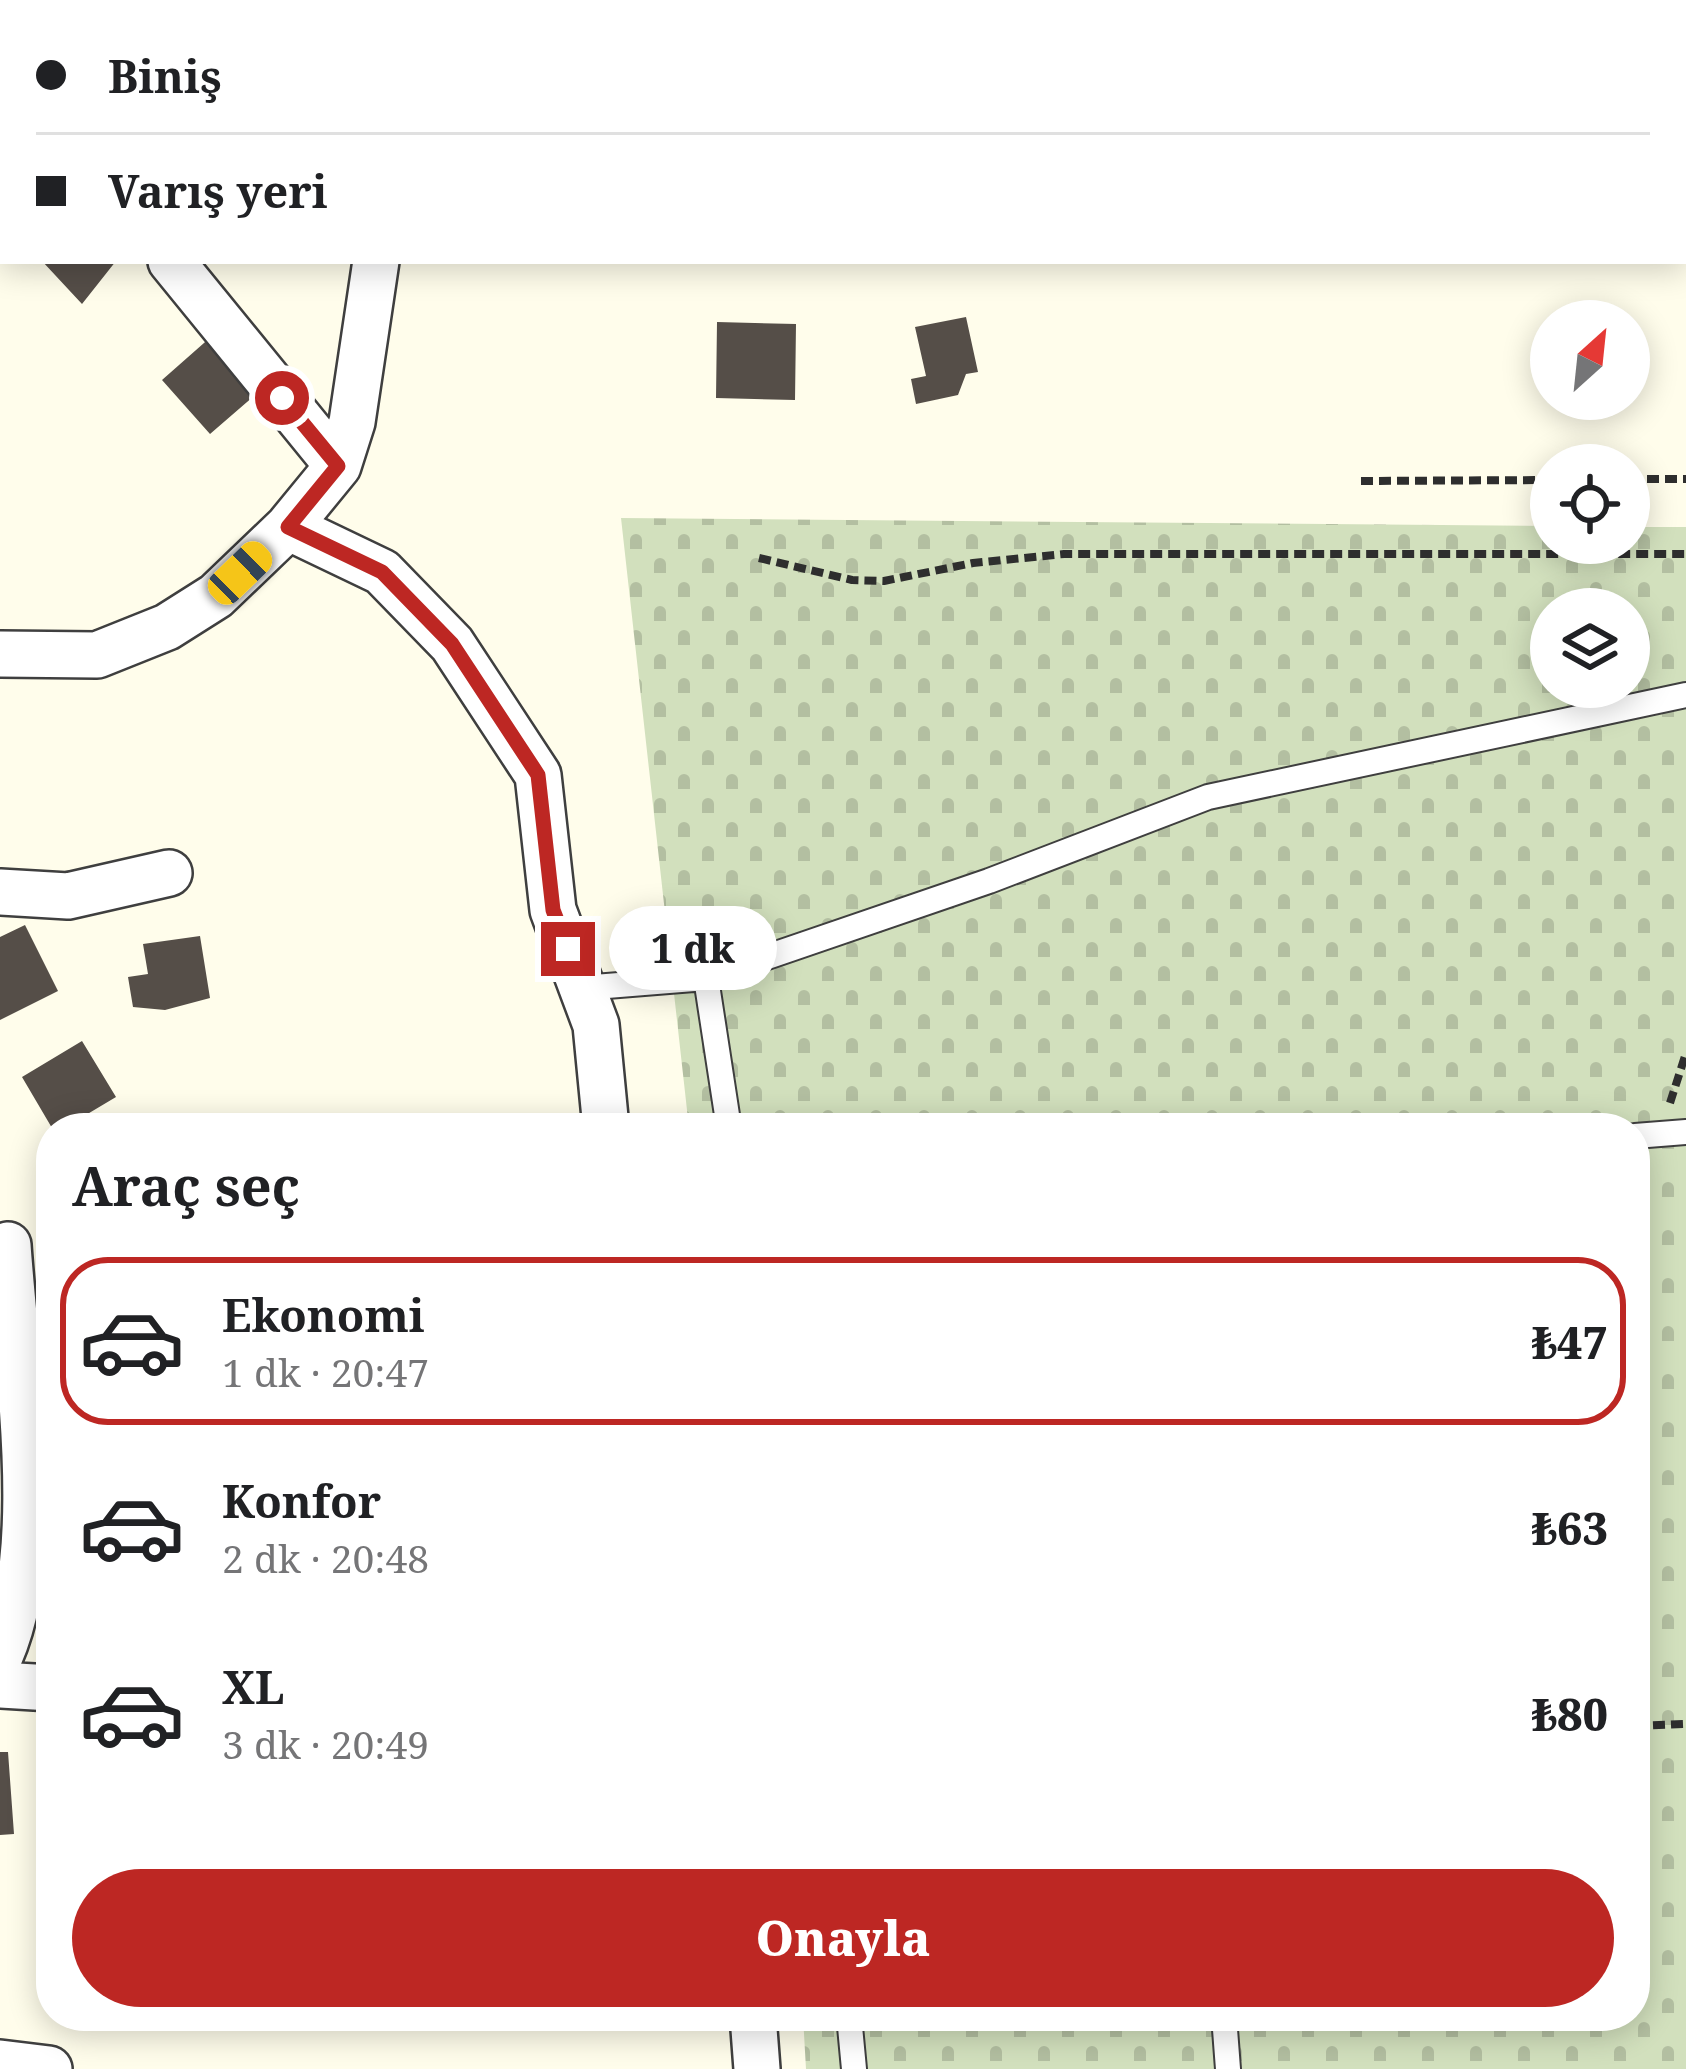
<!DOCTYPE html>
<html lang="tr">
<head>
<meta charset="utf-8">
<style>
  body { margin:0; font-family:"Noto Serif",serif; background:#f6f6f6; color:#202124; height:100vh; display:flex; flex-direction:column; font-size:45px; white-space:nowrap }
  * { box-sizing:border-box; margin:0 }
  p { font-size:39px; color:#757577 }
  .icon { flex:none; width:66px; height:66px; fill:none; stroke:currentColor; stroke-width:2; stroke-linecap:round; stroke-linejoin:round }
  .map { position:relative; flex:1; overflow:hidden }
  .sheet { position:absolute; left:36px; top:1113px; width:1614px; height:918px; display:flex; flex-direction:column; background:#fff; border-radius:48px; box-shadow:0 6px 30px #0003 }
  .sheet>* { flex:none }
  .top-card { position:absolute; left:0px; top:0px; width:1686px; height:264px; box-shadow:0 6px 30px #0003; display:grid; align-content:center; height:264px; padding:0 36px; background:#fff }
  .needle { width:78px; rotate:27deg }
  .tools { position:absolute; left:1530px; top:300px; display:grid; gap:24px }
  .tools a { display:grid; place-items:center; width:120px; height:120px; border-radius:50%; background:#fff; box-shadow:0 6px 30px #0003; font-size:60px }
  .end { position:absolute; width:54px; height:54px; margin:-27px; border:15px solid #bd2723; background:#fff; box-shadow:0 0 0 6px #fff }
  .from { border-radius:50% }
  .bubble { position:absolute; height:84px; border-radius:42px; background:#fff; box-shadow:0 6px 30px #0003; font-size:39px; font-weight:800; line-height:84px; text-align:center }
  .car { position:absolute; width:36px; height:72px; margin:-36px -18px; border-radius:15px; box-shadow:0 0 9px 3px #0007; background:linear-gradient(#f5c518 24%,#345 0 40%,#f5c518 0 76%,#345 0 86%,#f5c518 0) }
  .top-card b { display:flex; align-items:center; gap:42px; height:114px; font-size:45px }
  .top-card b+b { border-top:3px solid #e0e0e0 }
  .top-card i { width:30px; height:30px; background:#202124 }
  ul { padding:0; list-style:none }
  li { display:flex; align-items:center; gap:36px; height:168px; margin:0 24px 18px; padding:0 12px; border:6px solid transparent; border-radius:48px }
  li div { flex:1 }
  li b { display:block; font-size:45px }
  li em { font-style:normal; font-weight:800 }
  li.on { border-color:#bd2723 }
  li>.icon { width:108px; height:108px; stroke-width:1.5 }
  h2 { padding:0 36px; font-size:54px; line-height:144px }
  .action { display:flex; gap:24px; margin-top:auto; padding:24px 36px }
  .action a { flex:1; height:138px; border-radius:72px; background:#bd2723; color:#fff; font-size:48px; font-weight:800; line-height:138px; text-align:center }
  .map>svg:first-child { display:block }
  .cemetery { fill:url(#cemetery-stones); fill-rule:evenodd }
  .building { fill:#554e48 }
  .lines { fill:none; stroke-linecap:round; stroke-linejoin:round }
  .lane-casing { stroke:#3f3f3f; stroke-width:28 }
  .street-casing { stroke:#3f3f3f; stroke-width:50 }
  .path { stroke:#2e2e2e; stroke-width:8; stroke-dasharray:12 6; stroke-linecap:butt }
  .lane { stroke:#fff; stroke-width:24 }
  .street { stroke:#fff; stroke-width:45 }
  .route { stroke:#bd2723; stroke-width:15 }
</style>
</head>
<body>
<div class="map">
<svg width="1686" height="2069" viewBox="0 0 1686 2069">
  <defs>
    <pattern id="cemetery-stones" width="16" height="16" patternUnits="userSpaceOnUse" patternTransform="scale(3)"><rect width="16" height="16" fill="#d2e0bd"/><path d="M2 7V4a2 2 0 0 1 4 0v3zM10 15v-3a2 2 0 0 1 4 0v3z" fill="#b3bfa1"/></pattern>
  </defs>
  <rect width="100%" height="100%" fill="#fffdeb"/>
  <!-- cemetery -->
  <path class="cemetery" d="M621,518L1551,526V543H1629V527H1686V2069H806L803,2016H1635V1128H689ZM1551,609H1629V687H1551Z"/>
  <!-- building -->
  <path class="building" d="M42,261H116L82,304Z
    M966,317L978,372L966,374L958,395L916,404L911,379L926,376L915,327Z
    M717,322L796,324L795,400L716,398Z
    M221,328L269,383L210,434L162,380Z
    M25,925L58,991L0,1020V937Z
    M200,936L210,998L165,1010L133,1007L128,977L148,974L143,944Z
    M82,1041L116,1097L64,1128H52L22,1077Z
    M0,1752H8L14,1834L0,1835Z"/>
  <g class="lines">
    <defs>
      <path id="lane" d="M706,978L729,1128
        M582,988L706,978L989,881L1208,797L1686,695
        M1635,1136L1686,1132
        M849,2016L854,2069
        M1224,2016L1228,2069"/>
      <path id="street" d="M355,0V3
        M0,52L3,55
        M171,261L338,466
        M288,527L382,572L452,644L538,775L553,910L596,1025L606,1128
        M0,654L97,655L167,627L216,596L288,527L338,466L352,422L376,261
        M0,892L68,896L169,873
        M0,1656C48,1546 16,1366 8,1245
        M0,1685L51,1688
        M753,2016L757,2069
        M0,2063L49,2069"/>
    </defs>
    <!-- lane casing -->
    <use href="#lane" class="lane-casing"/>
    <!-- street casing -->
    <use href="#street" class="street-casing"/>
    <!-- path -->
    <path class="path" d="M1629,479H1686
      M1361,481L1551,480
      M759,558L852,580L884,581L973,563L1064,554H1686
      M1670,1103L1686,1053
      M1635,1726L1686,1724"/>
    <!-- lane -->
    <use href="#lane" class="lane"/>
    <!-- street -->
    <use href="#street" class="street"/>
  </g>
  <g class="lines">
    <!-- route -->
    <path class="route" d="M282,398L338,466L288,527L382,572L452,644L538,775L553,910L568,949"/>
  </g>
</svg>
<div class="tools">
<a><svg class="needle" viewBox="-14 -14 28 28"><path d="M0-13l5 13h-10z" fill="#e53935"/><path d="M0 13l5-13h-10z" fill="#757577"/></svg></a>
<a><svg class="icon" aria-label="locate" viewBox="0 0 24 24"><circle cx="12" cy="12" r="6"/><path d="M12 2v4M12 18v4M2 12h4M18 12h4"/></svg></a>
<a><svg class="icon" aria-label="layers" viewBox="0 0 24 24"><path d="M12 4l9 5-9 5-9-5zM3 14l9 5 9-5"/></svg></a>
</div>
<i class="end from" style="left:282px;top:398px"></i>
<i class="end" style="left:568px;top:949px"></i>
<div class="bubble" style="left:609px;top:906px;width:168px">1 dk</div>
<i class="car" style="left:240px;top:573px;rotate:46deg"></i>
<div class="top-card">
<b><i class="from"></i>Biniş</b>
<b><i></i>Varış yeri</b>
</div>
<section class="sheet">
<h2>Araç seç</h2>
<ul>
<li class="on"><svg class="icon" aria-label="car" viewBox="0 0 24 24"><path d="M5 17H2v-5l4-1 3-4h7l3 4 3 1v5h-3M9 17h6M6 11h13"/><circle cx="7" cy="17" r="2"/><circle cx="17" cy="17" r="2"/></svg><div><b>Ekonomi</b><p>1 dk · 20:47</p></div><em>₺47</em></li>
<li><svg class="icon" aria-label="car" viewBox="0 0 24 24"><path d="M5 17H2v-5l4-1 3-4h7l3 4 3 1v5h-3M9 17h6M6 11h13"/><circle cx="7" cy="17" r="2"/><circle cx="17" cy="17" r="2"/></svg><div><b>Konfor</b><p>2 dk · 20:48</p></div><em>₺63</em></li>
<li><svg class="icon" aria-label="car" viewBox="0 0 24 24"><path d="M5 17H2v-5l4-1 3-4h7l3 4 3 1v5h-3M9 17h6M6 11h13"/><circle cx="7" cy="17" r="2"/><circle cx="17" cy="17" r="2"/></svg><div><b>XL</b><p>3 dk · 20:49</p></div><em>₺80</em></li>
</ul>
<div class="action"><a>Onayla</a></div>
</section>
</div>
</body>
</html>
